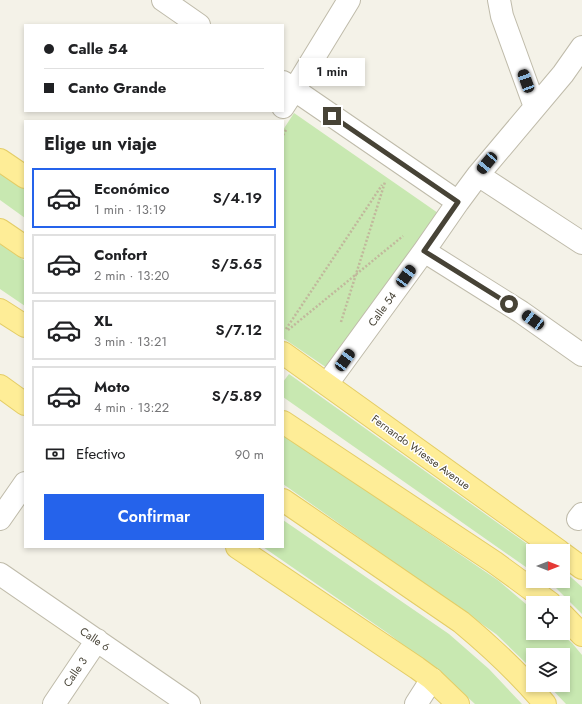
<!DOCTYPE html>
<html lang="es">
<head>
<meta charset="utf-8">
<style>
  body { margin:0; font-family:Jost,sans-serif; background:#f6f6f6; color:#202124; height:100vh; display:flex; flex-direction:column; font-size:15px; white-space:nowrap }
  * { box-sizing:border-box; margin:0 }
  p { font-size:13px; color:#757577 }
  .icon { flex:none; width:22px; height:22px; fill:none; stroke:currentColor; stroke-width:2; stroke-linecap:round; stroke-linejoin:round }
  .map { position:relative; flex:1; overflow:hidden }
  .details { position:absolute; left:24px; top:120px; width:260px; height:428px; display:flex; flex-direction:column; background:#fff; border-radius:0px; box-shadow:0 2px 6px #0003 }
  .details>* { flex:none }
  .guide { position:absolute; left:24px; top:24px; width:260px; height:88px; border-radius:0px; box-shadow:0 2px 6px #0003; display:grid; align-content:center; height:88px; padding:0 20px; background:#fff }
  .needle { width:26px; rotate:90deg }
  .fabs { position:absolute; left:526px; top:544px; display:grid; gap:8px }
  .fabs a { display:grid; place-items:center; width:44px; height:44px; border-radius:0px; background:#fff; box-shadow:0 2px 6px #0003; font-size:20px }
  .end { position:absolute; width:18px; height:18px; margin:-9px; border:5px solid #474336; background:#fff; box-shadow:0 0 0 2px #fff }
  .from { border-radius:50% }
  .bubble { position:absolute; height:28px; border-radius:0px; background:#fff; box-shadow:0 2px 6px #0003; font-size:13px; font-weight:600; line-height:28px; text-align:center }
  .car { position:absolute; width:12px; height:24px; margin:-12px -6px; border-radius:5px; box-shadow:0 0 3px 1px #0007; background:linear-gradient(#222 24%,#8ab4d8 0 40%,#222 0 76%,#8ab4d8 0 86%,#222 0) }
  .guide b { display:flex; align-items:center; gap:14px; height:38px; font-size:15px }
  .guide b+b { border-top:1px solid #e0e0e0 }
  .guide i { width:10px; height:10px; background:#202124 }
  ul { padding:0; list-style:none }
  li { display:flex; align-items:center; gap:12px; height:60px; margin:0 8px 6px; padding:0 12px; border:2px solid #e0e0e0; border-radius:0px }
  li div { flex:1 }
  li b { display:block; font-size:15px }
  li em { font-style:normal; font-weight:600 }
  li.selected { border-color:#2563eb }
  li>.icon { width:36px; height:36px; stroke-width:1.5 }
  h2 { padding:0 20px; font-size:18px; line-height:48px }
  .pay { display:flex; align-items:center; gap:10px; height:44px; padding:0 20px; font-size:15px }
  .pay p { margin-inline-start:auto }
  .button { display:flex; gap:8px; margin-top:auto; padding:8px 20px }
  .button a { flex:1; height:46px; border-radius:0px; background:#2563eb; color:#fff; font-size:16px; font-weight:600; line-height:46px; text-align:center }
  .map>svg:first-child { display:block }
  .green { fill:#c8e8b1 }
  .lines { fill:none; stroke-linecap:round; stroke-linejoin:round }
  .minor-casing { stroke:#bfbbaa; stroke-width:24 }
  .major-casing { stroke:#e4cd66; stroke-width:24 }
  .path { stroke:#c1b89c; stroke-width:2.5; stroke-dasharray:2 2; stroke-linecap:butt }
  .minor { stroke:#fff; stroke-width:22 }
  .major { stroke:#feed97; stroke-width:22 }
  .route { stroke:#474336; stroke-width:5 }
  .labels { text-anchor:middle; stroke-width:3; stroke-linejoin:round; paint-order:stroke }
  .street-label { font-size:11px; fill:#474336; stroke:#fff }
</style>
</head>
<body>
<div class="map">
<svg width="582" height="704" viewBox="0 0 582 704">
  <rect width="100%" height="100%" fill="#f4f2e8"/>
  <!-- green -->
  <path class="green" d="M294,113L438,213L330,370L283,338V130Z
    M0,171L25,189V218L0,200Z
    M0,244L25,261V306L0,289Z
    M289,374L537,551H533V572L283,397V382Z
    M283,434L499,581L533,610V633H560L572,643L582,655V704H566L548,685H563V655H533V670L496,634L283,484Z
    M283,520L449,634L489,669L522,704H475L452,683L389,634L263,547H283Z
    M563,570L582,587V614L556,588L546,581H563Z"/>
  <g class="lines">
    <defs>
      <path id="minor" d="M163,0L199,25
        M499,0L502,16L535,107
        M283,82L458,202
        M283,107L294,90L349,0
        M478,175L582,243
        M424,251L458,202L478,175L563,74L582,47
        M327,384L424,251L521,312L582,355
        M0,519L25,483
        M578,519L582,514
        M0,574L189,704
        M54,704L97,640
        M416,704L432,679"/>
      <path id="major" d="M0,160L25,177
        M0,230L25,247
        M0,310L25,326
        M283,353L559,551
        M0,386L25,404
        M283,422L494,562L550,603
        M283,500L461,622C491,647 520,674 545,704
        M237,547L417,668L432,679L458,704
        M563,554L582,568
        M563,615L582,635"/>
    </defs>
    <!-- minor casing -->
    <use href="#minor" class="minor-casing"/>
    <!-- major casing -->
    <use href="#major" class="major-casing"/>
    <!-- path -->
    <path class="path" d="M283,135L286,130
      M341,322L385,182
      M286,329L382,185
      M288,330L403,236"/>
    <!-- minor -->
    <use href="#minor" class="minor"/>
    <!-- major -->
    <use href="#major" class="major"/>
  </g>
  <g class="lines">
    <!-- route -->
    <path class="route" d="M332,116L458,202L424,251L509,304"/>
  </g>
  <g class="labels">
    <!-- street labels -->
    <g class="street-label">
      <text transform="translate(382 309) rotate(-54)" y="4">Calle 54</text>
      <text transform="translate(421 452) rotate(36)" y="4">Fernando Wiesse Avenue</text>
      <text transform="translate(95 639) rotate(34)" y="4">Calle 6</text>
      <text transform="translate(75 672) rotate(-56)" y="4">Calle 3</text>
    </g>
  </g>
</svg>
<div class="fabs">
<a><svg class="needle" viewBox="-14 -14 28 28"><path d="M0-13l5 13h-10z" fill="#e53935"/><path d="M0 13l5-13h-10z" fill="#757577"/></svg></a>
<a><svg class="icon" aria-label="locate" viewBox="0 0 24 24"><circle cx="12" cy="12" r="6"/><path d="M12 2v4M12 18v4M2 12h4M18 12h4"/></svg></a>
<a><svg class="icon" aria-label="layers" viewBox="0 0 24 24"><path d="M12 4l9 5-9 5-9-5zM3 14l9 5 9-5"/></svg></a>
</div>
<i class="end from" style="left:509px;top:304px"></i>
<i class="end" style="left:332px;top:116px"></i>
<div class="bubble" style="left:299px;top:58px;width:66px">1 min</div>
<i class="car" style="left:526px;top:81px;rotate:340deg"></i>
<i class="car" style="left:487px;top:163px;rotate:220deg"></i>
<i class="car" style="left:406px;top:276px;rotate:36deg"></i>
<i class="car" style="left:533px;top:320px;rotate:306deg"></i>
<i class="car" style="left:345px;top:360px;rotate:36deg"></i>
<div class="guide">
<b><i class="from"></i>Calle 54</b>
<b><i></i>Canto Grande</b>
</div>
<section class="details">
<h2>Elige un viaje</h2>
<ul>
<li class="selected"><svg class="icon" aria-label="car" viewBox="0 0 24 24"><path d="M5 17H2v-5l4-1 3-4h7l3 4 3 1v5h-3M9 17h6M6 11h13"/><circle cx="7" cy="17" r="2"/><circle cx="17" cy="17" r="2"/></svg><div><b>Económico</b><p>1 min · 13:19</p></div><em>S/4.19</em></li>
<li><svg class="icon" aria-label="car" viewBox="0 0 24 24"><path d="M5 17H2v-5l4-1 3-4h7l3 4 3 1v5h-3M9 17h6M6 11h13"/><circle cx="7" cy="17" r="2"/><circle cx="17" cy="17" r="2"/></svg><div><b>Confort</b><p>2 min · 13:20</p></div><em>S/5.65</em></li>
<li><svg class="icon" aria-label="car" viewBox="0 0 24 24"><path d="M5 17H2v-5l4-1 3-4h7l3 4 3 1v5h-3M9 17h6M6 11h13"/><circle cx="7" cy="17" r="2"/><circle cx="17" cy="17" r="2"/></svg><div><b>XL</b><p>3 min · 13:21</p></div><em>S/7.12</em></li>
<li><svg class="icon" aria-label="car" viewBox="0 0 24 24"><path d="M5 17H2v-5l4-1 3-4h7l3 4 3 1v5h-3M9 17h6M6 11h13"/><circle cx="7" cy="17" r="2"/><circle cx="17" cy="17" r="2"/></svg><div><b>Moto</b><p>4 min · 13:22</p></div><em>S/5.89</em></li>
</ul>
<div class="pay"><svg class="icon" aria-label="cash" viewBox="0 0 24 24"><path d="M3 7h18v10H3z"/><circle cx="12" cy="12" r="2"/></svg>Efectivo<p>90 m</p></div>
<div class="button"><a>Confirmar</a></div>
</section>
</div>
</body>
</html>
